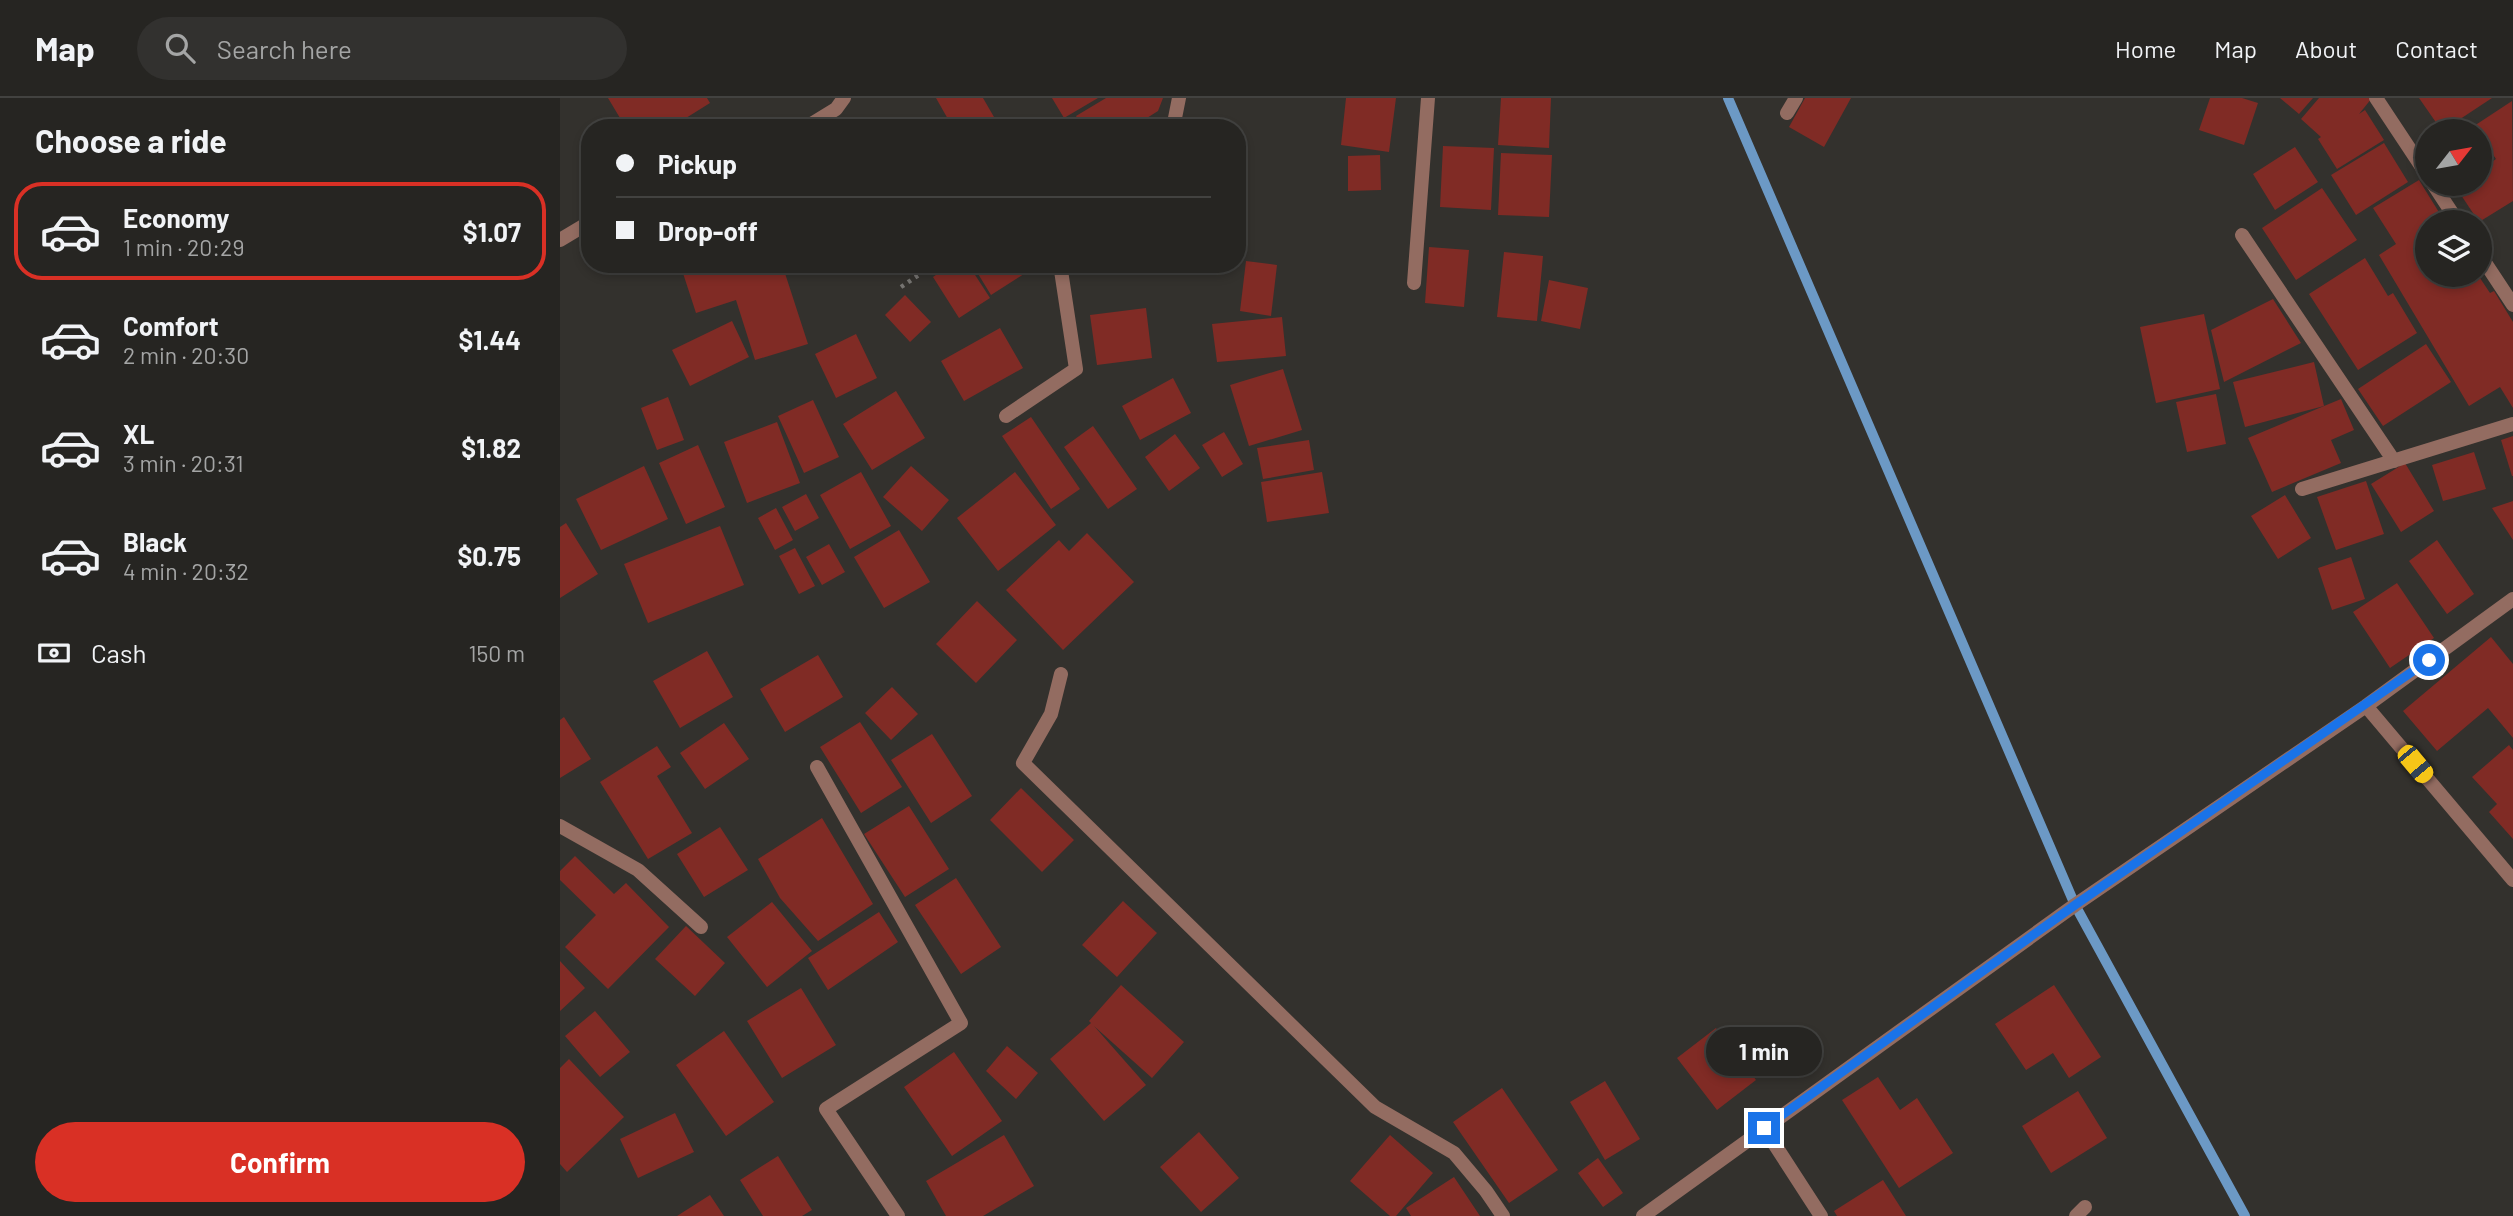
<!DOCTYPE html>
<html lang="en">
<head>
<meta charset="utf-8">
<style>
  body { margin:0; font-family:Barlow,sans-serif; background:#32312f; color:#f1f3f6; height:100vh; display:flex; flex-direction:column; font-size:26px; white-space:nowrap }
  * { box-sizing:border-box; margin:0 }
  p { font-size:23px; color:#a4a5a5 }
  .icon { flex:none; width:38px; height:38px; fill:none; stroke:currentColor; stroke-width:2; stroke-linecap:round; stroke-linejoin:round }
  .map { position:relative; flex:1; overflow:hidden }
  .sheet { display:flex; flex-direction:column; background:#262522; width:560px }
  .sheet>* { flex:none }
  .top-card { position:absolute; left:21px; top:21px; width:665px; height:154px; border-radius:28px; box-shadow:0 4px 10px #0003,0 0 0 2px #424240; display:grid; align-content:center; height:154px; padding:0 35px; background:#262522 }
  .needle { width:46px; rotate:59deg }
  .controls { position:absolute; left:1855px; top:21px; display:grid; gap:14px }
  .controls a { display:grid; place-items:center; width:77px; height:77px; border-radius:50%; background:#262522; box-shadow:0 4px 10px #0003,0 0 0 2px #424240; font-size:35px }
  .end { position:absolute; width:32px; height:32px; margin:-16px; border:9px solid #1a73e8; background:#fff; box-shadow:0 0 0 4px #fff }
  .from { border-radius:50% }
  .bubble { position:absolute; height:49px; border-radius:24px; background:#262522; box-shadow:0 4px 10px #0003,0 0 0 2px #424240; font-size:23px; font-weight:700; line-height:49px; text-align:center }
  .car { position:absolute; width:21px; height:42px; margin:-21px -10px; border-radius:9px; box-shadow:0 0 5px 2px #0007; background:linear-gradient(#f5c518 24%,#345 0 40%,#f5c518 0 76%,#345 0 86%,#f5c518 0) }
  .top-card b { display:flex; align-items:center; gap:24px; height:66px; font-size:26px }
  .top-card b+b { border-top:2px solid #424240 }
  .top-card i { width:18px; height:18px; background:#f1f3f6 }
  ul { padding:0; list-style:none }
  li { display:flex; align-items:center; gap:21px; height:98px; margin:0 14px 10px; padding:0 21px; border:4px solid transparent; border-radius:28px }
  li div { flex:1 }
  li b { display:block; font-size:26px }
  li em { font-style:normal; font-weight:700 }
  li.current { border-color:#d93025 }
  li>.icon { width:63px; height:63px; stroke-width:1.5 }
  h2 { padding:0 35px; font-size:32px; line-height:84px }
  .pay { display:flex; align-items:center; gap:18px; height:77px; padding:0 35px; font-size:26px }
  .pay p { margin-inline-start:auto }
  .button { display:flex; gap:14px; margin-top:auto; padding:14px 35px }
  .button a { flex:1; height:80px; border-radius:42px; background:#d93025; color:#fff; font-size:28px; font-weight:700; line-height:80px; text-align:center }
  header { display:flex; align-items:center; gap:42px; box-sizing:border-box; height:98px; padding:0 35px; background:#262522; border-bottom:2px solid #424240 }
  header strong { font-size:33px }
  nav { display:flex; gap:38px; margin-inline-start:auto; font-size:24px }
  .search { width:490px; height:63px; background:#32312f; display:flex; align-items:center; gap:18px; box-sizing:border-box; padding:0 24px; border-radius:38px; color:#a4a5a5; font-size:26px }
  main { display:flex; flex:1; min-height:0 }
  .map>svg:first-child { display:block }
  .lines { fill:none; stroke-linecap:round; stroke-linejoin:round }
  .stream { stroke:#6c99c5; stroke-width:10 }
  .building { fill:#802b25 }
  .path { stroke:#767471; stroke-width:4.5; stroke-dasharray:3.5 5; stroke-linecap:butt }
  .minor { stroke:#936c61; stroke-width:14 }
  .route { stroke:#1a73e8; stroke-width:9 }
</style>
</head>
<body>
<header>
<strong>Map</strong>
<div class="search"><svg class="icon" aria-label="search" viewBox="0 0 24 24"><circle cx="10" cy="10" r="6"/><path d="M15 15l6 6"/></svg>Search here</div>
<nav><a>Home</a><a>Map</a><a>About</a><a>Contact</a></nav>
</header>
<main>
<section class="sheet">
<h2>Choose a ride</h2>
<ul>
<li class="current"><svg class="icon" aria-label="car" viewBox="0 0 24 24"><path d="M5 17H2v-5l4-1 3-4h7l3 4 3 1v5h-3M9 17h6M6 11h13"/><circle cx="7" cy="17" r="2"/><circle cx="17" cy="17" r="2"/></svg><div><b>Economy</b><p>1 min · 20:29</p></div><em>$1.07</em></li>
<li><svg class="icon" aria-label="car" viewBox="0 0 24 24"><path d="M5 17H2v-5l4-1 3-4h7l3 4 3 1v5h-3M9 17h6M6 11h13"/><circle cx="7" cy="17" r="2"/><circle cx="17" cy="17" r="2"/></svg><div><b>Comfort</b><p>2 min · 20:30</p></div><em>$1.44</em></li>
<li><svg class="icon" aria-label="car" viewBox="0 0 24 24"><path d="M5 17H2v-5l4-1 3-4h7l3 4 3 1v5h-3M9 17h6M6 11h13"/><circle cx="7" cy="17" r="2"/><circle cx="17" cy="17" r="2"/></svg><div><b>XL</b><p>3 min · 20:31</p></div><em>$1.82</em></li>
<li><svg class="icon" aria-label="car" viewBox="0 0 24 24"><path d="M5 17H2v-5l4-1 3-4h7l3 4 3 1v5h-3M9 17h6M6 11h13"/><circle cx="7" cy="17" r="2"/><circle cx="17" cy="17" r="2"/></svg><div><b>Black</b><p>4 min · 20:32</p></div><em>$0.75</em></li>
</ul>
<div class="pay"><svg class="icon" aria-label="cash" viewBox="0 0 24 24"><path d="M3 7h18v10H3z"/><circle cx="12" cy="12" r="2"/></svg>Cash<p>150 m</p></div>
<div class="button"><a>Confirm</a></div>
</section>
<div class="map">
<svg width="1953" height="1118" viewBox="0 0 1953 1118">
  <rect width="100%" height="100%" fill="#33312d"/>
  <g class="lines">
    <!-- stream -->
    <path class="stream" d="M1168,0L1515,807L1685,1118"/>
  </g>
  <!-- building -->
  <path class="building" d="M48,0H147L150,5L110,30H66Z
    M376,0H423L434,19L415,30H393Z
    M492,0H538L504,20Z
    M546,0H603L598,13L571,30H523L516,18Z
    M786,0H836L829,54L781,47Z
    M941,0H991L989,50L938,47Z
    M1245,0H1291L1264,49L1229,29Z
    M1650,0H1682L1698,5L1684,47L1639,32Z
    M1720,0H1753L1739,16Z
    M1759,0H1812L1799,16L1805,12L1824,42L1777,71L1758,41L1761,39L1741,21Z
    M1859,0H1932L1882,33Z
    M1952,3L1953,103L1919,124L1895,88L1920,86V72L1936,61L1914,28Z
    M1824,45L1848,84L1796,117L1771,77Z
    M883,48L934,50L931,112L880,109Z
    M1735,49L1758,84L1715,112L1693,76Z
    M941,55L992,57L989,119L938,117Z
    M820,57L821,92L788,93V58Z
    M1859,82L1885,124H1867V177H1918L1930,195L1934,193L1953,224V310L1940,289L1909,308L1819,157L1836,146L1813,110Z
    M1762,90L1797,142L1736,182L1702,130Z
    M869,149L909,152L904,209L865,205Z
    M944,154L983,158L977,223L937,219Z
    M1805,160L1828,198L1833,195L1857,235L1798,272L1749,196Z
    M686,163L717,167L711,218L680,213Z
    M120,166H222L248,246L195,262L176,202L136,215Z
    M392,166H408L430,200L399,220L373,179Z
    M412,166H473L475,169L431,197Z
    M989,182L1028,190L1020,231L981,223Z
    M345,197L371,224L350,244L325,217Z
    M1713,201L1741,245L1664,284L1651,232Z
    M586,210L592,260L537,267L530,217Z
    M1644,216L1660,291L1596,305L1580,229Z
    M722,219L726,258L657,264L652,226Z
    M172,223L189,259L130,288L112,252Z
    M440,230L463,270L404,303L381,263Z
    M296,236L317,280L276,300L255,256Z
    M1866,246L1891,284L1823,328L1798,291Z
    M1754,264L1764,308L1781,301L1794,332L1771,342L1781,365L1712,394L1688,340L1764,308L1685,329L1673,284Z
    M723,271L742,332L689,348L670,287Z
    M613,280L631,315L580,342L562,308Z
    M336,293L365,340L312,372L283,326Z
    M1656,296L1666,346L1627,354L1616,304Z
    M108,299L124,342L97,352L81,310Z
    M253,302L279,359L244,375L218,318Z
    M471,319L520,391L491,411L442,338Z
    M217,324L240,385L187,405L164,344Z
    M533,328L577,391L548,411L504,349Z
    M664,334L683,366L662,379L642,347Z
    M615,336L640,370L609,393L585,359Z
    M1953,338V378H1952L1941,342Z
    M749,342L754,372L703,381L697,350Z
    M138,347L165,409L126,426L99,365Z
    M1914,354L1926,391L1883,403L1872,367Z
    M1845,365L1874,413L1841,434L1811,386Z
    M84,368L108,421L41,452L16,401Z
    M351,368L389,402L362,433L323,399Z
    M301,374L331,428L290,451L260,397Z
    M455,374L496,427L438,473L397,420Z
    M762,374L769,415L707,424L701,384Z
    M1806,383L1824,436L1776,452L1757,399Z
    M246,396L259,420L235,433L222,409Z
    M1725,397L1751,440L1718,461L1691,418Z
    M1953,403V442L1932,410Z
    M216,410L233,442L215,452L198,420Z
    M6,425L38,476L0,500V429Z
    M160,428L184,487L88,525L64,466Z
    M339,432L370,484L324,510L294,459Z
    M527,435L574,484L503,552L446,492L499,442L509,453Z
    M1877,442L1914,496L1887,516L1849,463Z
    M269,446L285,474L262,487L246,459Z
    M235,450L255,488L239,496L219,458Z
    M1791,459L1805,501L1772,512L1758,470Z
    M1837,485L1874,540L1830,570L1793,514Z
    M417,503L457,542L416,585L376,546Z
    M1931,539L1953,566V640L1928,610L1877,653L1843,613Z
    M147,553L173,599L120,630L93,583Z
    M258,557L283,599L225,634L200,591Z
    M332,589L358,616L331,642L305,615Z
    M4,619L31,661L0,680V622Z
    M300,624L342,689L301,715L260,649Z
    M164,625L189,661L145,691L120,655Z
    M372,636L412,698L371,725L331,662Z
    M1949,647L1953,652V741L1929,714L1937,706L1912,679Z
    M97,648L111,669L97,678L132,735L88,761L40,684Z
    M461,690L514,742L482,774L430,722Z
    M349,708L389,771L345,799L304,736Z
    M262,720L313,806L258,843L220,800L198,761Z
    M160,729L188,772L144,799L117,756Z
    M15,758L54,796L66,785L109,829L48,891L5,849L36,817L0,782V773Z
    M396,780L441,849L401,876L355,807Z
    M563,803L597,835L557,879L522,847Z
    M212,804L252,853L207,889L167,839Z
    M319,814L338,844L268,892L248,860Z
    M126,828L165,865L135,898L95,861Z
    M0,863L25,890L0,913Z
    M561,887L624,944L592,980L534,928L586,987L544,1023L490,961L531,925L529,923Z
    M1494,887L1541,959L1509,980L1493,955L1466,972L1435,926Z
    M241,890L276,947L222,980L187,923Z
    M35,913L70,954L40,979L5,938Z
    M1156,930L1196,982L1157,1012L1117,960Z
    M164,933L214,1004L166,1038L116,967Z
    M447,948L478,975L456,1001L426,973Z
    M394,954L442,1023L392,1058L344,989Z
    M9,961L64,1019L7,1074L0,1066V970Z
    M1318,979L1340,1012L1357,1000L1393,1055L1339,1090L1282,1002Z
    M1045,983L1080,1041L1045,1062L1010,1004Z
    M942,990L998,1072L949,1105L893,1024Z
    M1518,993L1547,1040L1491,1075L1462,1028Z
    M115,1015L134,1054L78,1080L60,1041Z
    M639,1034L679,1080L641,1114L600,1069Z
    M444,1037L474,1088L423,1118H386L366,1083Z
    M830,1037L873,1075L836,1118H830L790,1083Z
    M218,1058L252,1112L242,1118H203L180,1082Z
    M1038,1060L1063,1095L1043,1109L1018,1075Z
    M894,1079L920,1118H851L846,1110Z
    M1323,1082L1346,1118H1277L1274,1113Z
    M150,1097L164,1118H117Z"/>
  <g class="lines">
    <!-- path -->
    <path class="path" d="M341,189L375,166"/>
    <!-- minor -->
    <path class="minor" d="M1816,0L1867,77
      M1227,15L1236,0
      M245,30L276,11L284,0
      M605,30L614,25L619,0
      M1873,86L1898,124
      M1682,137L1834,363
      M0,142L30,124
      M1920,157L1953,207
      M854,185L868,0
      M446,318L516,271L500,166
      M1742,391L1953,326
      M501,576L491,616L463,665L815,1009L894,1055L926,1093L943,1118
      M1806,608L1953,782
      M257,669L401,925L266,1011L338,1118
      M0,728L78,772L141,829
      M1204,1030L1261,1118
      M1083,1118L1515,807L1806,608L1953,501
      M1516,1118L1525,1109"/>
  </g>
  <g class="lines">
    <!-- route -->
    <path class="route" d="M1204,1030L1515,807L1869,562"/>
  </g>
</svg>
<div class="controls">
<a><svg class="needle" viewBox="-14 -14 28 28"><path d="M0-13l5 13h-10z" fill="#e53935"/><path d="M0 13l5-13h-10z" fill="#a4a5a5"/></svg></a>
<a><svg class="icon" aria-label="layers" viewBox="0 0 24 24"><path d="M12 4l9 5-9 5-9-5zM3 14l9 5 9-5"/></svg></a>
</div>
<i class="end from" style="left:1869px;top:562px"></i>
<i class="end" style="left:1204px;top:1030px"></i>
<div class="bubble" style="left:1146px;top:929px;width:116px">1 min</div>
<i class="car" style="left:1855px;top:666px;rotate:140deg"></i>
<div class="top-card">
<b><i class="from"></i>Pickup</b>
<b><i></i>Drop-off</b>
</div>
</div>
</main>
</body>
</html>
